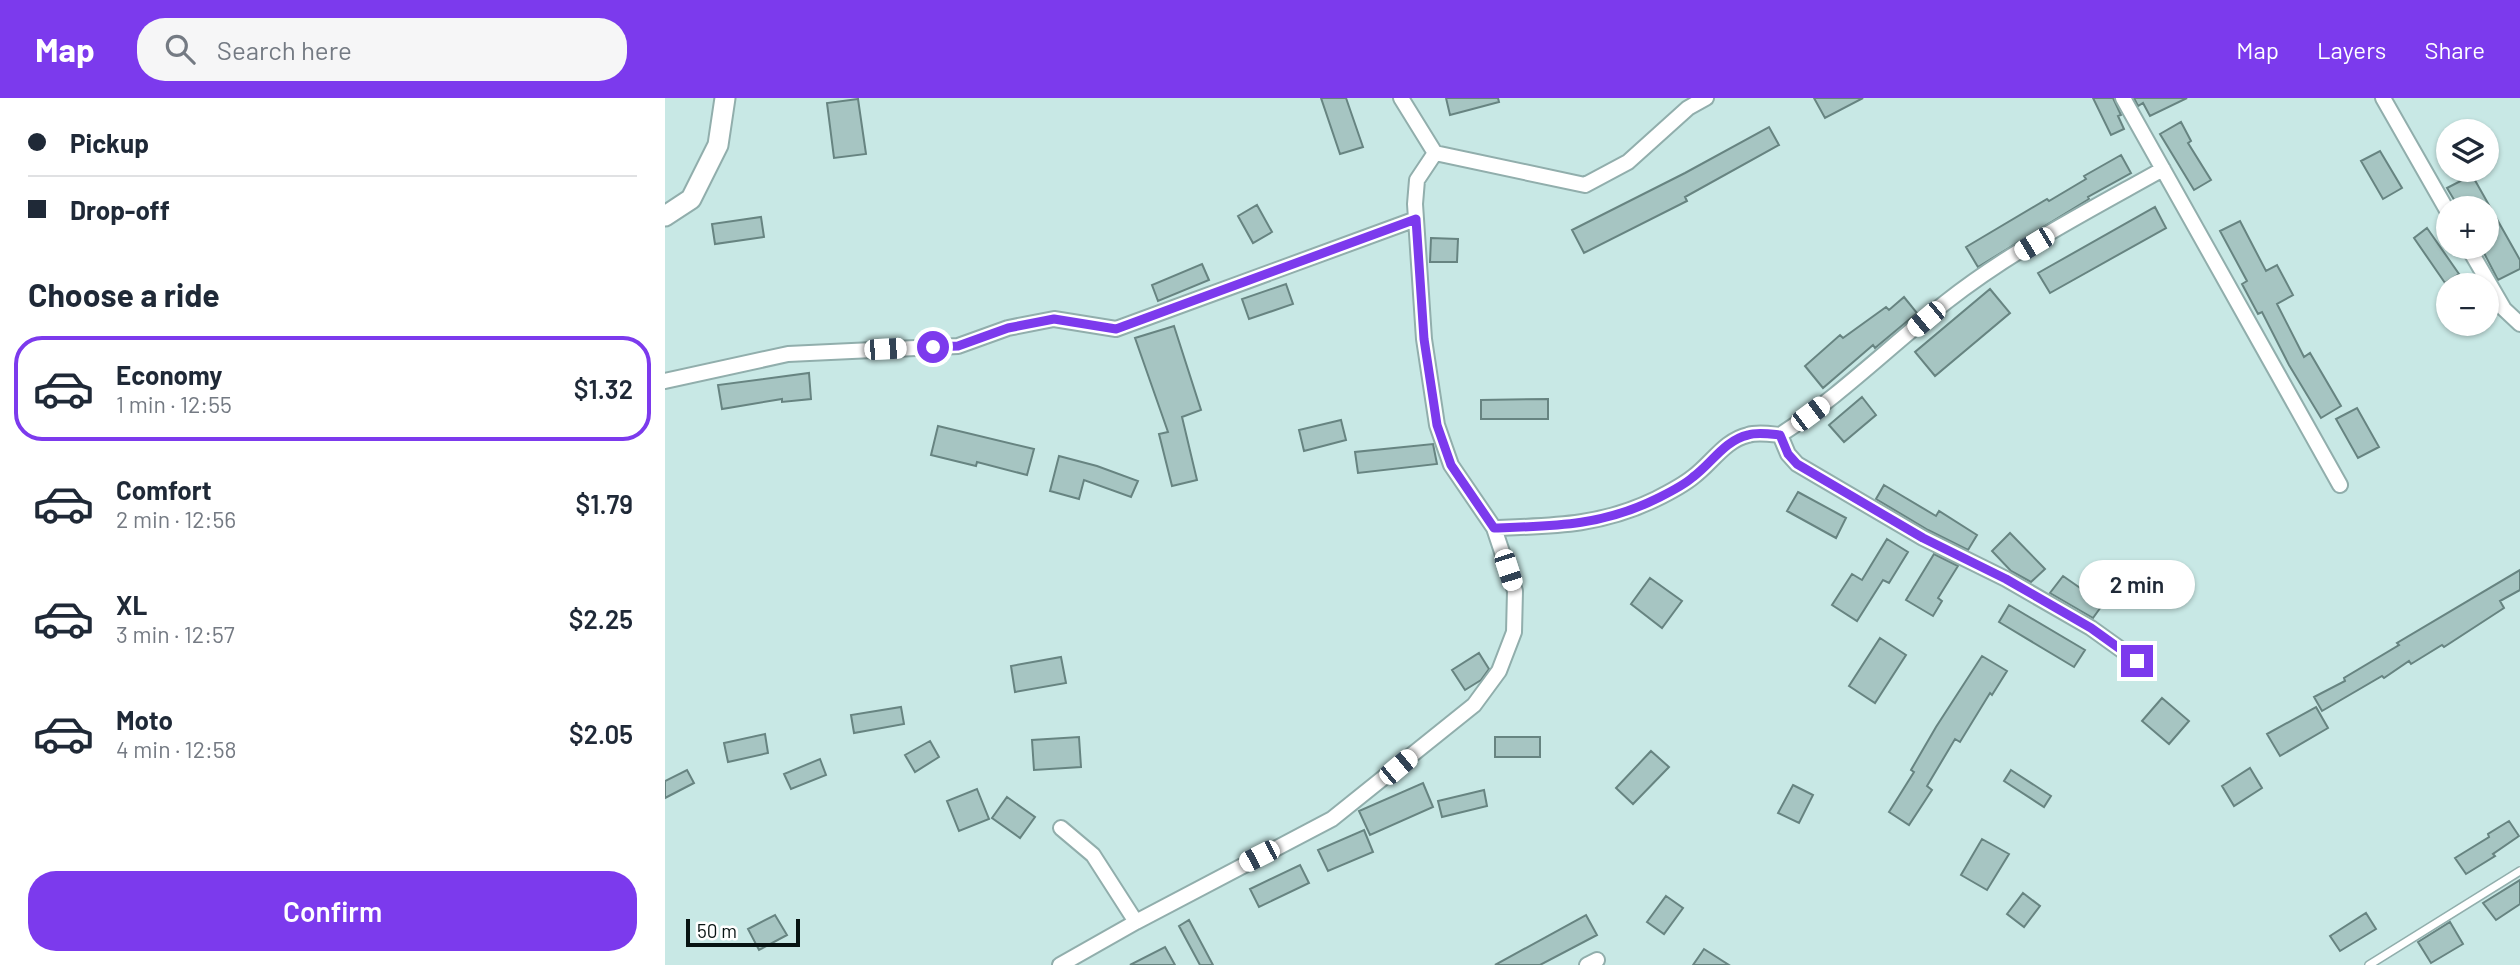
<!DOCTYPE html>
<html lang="en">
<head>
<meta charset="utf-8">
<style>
  body { margin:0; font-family:Barlow,sans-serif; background:#f6f6f7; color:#1f2937; height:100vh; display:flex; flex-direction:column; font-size:26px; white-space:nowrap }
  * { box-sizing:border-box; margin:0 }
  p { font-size:23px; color:#747a83 }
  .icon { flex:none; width:38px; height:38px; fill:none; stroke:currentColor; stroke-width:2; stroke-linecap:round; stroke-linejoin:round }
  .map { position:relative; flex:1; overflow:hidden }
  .sheet { display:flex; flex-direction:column; background:#fff; width:665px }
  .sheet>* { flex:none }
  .guide { display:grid; align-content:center; height:154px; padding:0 28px; background:#fff }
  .tools { position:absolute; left:1771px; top:21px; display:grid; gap:14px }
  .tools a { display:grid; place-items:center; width:63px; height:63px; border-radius:50%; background:#fff; box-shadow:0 2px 5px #0004; font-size:35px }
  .scale { position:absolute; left:21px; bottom:18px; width:114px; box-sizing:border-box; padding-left:7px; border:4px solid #071312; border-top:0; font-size:19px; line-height:24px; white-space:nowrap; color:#071312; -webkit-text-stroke:5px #fff; paint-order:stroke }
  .end { position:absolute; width:32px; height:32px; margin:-16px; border:9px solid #7c3aed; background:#fff; box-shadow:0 0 0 4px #fff }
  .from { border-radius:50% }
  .bubble { position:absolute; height:49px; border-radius:24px; background:#fff; box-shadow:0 2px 5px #0004; font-size:23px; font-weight:600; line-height:49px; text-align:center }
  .car { position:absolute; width:21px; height:42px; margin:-21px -10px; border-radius:9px; box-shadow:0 0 5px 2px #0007; background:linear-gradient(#fff 24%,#345 0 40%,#fff 0 76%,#345 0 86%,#fff 0) }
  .guide b { display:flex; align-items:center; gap:24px; height:66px; font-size:26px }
  .guide b+b { border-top:2px solid #e0e1e3 }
  .guide i { width:18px; height:18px; background:#1f2937 }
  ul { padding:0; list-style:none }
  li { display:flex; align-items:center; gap:21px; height:105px; margin:0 14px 10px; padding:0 14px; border:4px solid transparent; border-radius:28px }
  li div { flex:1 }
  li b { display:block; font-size:26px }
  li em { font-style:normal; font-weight:600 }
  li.on { border-color:#7c3aed }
  li>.icon { width:63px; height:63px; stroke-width:1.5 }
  h2 { padding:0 28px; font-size:32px; line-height:84px }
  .button { display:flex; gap:14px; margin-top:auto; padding:14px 28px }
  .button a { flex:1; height:80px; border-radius:28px; background:#7c3aed; color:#fff; font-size:28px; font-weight:600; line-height:80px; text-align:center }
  header { display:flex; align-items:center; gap:42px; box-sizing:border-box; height:98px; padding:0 35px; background:#7c3aed; color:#fff }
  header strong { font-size:33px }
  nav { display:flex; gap:38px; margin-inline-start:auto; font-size:24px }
  .search { width:490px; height:63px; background:#f6f6f7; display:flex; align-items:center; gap:18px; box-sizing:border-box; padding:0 24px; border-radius:28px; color:#747a83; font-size:26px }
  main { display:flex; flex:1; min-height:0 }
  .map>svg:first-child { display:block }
  .building { fill:#a6c5c2; stroke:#678481; stroke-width:2 }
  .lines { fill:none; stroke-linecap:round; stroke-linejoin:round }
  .service-casing { stroke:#91aeac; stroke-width:10 }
  .minor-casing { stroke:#91aeac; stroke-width:18 }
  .secondary-casing { stroke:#91aeac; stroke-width:23 }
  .service { stroke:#fff; stroke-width:7 }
  .minor { stroke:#fff; stroke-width:14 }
  .secondary { stroke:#fff; stroke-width:19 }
  .route { stroke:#7c3aed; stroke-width:9 }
</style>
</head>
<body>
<header>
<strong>Map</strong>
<div class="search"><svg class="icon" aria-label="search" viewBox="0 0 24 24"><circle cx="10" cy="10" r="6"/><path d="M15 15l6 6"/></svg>Search here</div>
<nav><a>Map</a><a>Layers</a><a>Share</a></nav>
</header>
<main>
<section class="sheet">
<div class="guide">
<b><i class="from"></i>Pickup</b>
<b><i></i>Drop-off</b>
</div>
<h2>Choose a ride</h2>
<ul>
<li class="on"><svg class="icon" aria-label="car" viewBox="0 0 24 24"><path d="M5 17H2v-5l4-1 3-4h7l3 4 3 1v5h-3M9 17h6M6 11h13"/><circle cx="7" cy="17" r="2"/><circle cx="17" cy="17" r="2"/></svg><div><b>Economy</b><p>1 min · 12:55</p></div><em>$1.32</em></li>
<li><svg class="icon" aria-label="car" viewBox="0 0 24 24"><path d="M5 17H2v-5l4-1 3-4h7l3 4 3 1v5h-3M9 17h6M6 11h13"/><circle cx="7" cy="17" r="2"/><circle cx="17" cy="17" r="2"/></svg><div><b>Comfort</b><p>2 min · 12:56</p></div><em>$1.79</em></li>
<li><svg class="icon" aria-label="car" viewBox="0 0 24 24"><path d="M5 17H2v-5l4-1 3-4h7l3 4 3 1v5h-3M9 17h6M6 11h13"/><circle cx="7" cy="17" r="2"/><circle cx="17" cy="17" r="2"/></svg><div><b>XL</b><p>3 min · 12:57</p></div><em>$2.25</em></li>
<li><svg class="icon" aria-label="car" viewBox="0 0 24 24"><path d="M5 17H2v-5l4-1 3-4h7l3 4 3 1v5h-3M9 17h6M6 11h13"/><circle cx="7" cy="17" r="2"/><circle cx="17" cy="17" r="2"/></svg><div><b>Moto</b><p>4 min · 12:58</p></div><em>$2.05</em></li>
</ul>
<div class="button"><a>Confirm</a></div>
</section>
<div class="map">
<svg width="1855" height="867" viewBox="0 0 1855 867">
  <rect width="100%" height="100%" fill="#c8e8e5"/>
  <!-- building -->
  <path class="building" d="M656,0H681L698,49L675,56Z
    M781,0H833L834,4L785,17Z
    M1149,0H1198L1160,20Z
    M1428,0H1448L1456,17L1453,18L1459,31L1446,37Z
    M1469,0H1522L1485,18L1478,5L1473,8Z
    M193,1L201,56L169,60L162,5Z
    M1516,24L1526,43L1523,45L1546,82L1529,92L1495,36Z
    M1104,29L1114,47L1020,99L1022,103L919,155L907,132L1020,75Z
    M1715,53L1737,90L1718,101L1696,63Z
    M1456,57L1466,75L1423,99L1424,101L1313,169L1301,149L1382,101L1384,103L1421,81L1419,78Z
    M1807,77L1855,162V171L1833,182L1818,153L1822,151V110H1794L1782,90Z
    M592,107L607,134L588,145L573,118Z
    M1490,109L1501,130L1385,195L1373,175Z
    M96,119L99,139L50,146L47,126Z
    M1575,123L1601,173L1612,167L1628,197L1612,206L1639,259L1645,255L1676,308L1656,320L1624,267L1597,214L1593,216L1577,186L1582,183L1555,133Z
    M1762,130L1794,176L1780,185L1749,140Z
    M766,140L793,141L792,164H765Z
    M537,166L544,182L493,203L487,187Z
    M621,186L628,206L584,221L577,201Z
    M1325,191L1345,215L1270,278L1250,254Z
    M1239,199L1252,215L1210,250L1208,247L1158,290L1140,268L1175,237L1178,240L1221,209L1224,212Z
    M509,228L536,312L517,319L532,382L507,388L494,336L503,334L470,240Z
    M144,275L146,301L117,304V301L57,311L53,287Z
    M1197,299L1211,317L1179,344L1164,327Z
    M883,301V321H816V302Z
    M1692,310L1714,349L1693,360L1671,321Z
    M676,322L681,342L639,353L634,332Z
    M273,328L369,351L362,377L312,364L311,368L266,357Z
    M768,346L772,366L693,375L690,354Z
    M394,358L432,368L473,383L466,399L419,382L414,401L385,393Z
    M1219,387L1271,418L1274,413L1312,437L1303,452L1263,432L1211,401Z
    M1133,394L1181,420L1171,440L1122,413Z
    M1345,435L1380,471L1366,484L1346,473L1327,453Z
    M1222,441L1243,454L1224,485L1218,482L1192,523L1167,507L1187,476L1197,482Z
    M1269,456L1293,468L1273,500L1277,503L1268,518L1241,502Z
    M1855,472V492L1835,503L1839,510L1779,549L1777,547L1746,566L1744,563L1719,580L1717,578L1657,613L1649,599L1680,583L1679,580L1734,547L1732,545Z
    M1398,478L1438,506L1428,520L1385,495Z
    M985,480L1017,503L997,530L966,506Z
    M1344,507L1420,552L1409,569L1334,524Z
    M1215,540L1241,557L1210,605L1184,588Z
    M814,555L824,571L816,582L800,592L787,572Z
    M1317,558L1342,573L1327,597L1325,595L1295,644L1290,641L1262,688L1267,692L1244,727L1224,714L1249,674L1246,672L1271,629Z
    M396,559L401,585L350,594L346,568Z
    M1497,600L1524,623L1504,646L1477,623Z
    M236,609L239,626L189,635L186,617Z
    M1651,609L1663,630L1615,658L1602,636Z
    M100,636L103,655L63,664L59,645Z
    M414,639L416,669L369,672L367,642Z
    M830,639H875V659H830Z
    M265,643L274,659L250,674L240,657Z
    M986,653L1004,669L968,706L951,690Z
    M155,661L161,677L126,691L119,676Z
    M1585,670L1597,690L1569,708L1557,688Z
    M22,672L29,685L0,700V683Z
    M1346,672L1386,698L1379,709L1339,683Z
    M758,685L768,709L705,737L694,713Z
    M1128,687L1148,697L1134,725L1113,715Z
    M312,691L324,721L294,733L282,703Z
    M819,692L822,708L777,719L773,703Z
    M342,699L370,719L355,740L327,720Z
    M1844,723L1854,738L1828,756L1830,758L1801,776L1790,760L1824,739L1823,736Z
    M699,732L708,754L663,773L653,752Z
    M1317,741L1344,756L1322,792L1296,777Z
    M635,767L644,785L594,809L585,791Z
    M1855,782V806L1831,822L1818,805Z
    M1358,795L1375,808L1359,829L1342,816Z
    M1001,798L1018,810L999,836L982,824Z
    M1701,815L1711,831L1675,853L1665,838Z
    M110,817L122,837L94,852L83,831Z
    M921,817L932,837L875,867H830Z
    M524,822L548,867H535L514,828Z
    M1785,824L1798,846L1766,865L1753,844Z
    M500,849L510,867H465Z
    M1039,851L1064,867H1028Z"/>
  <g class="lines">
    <defs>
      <path id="service" d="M1704,867L1855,773"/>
      <path id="minor" d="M736,0L770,55L920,87L963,64L1023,10L1041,0
        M1458,0L1675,387
        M1718,0L1783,114
        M1803,149L1839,211L1855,226
        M0,283L123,256L293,248L343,230L389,221L451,231L751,121
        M1115,337C1175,298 1225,248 1281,204C1347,152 1425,112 1498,71
        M829,430C889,428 935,428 991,401C1003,395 1017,388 1028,379C1046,366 1060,342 1083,337C1092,334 1105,336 1115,337L1123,356L1132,366L1258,440L1341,481L1426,530L1472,563
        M396,730L428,757L471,824
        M395,867L471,824L667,721L809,607L834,573L849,534L850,493L829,430L786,367L772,327L759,241L750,106L752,82L770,55
        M922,867L932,862"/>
      <path id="secondary" d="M0,118L26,101L53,47L60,0"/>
    </defs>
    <!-- service casing -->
    <use href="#service" class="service-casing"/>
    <!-- minor casing -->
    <use href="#minor" class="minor-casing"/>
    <!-- secondary casing -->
    <use href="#secondary" class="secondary-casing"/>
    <!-- service -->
    <use href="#service" class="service"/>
    <!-- minor -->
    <use href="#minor" class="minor"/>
    <!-- secondary -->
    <use href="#secondary" class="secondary"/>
  </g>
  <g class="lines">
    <!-- route -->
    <path class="route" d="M268,249L293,248L343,230L389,221L451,231L751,121L759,241L772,327L786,367L829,430C889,428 936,428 991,401C1003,395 1018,388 1028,379C1046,366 1060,342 1083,337C1092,334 1105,336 1115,337L1123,356L1132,366L1258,440L1341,481L1426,530L1472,563"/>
  </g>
</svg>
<div class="tools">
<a><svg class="icon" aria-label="layers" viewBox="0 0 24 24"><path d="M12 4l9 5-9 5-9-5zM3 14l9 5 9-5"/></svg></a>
<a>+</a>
<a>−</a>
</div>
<div class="scale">50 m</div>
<i class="end from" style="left:268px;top:249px"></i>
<i class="end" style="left:1472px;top:563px"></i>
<div class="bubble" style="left:1414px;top:462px;width:116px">2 min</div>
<i class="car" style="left:1369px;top:146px;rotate:239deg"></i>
<i class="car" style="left:1261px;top:221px;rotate:230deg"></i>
<i class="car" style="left:220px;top:251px;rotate:87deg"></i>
<i class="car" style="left:1145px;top:316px;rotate:53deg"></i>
<i class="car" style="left:843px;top:472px;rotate:162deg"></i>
<i class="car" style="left:733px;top:669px;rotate:50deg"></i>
<i class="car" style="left:594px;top:758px;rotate:243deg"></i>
</div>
</main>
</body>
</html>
